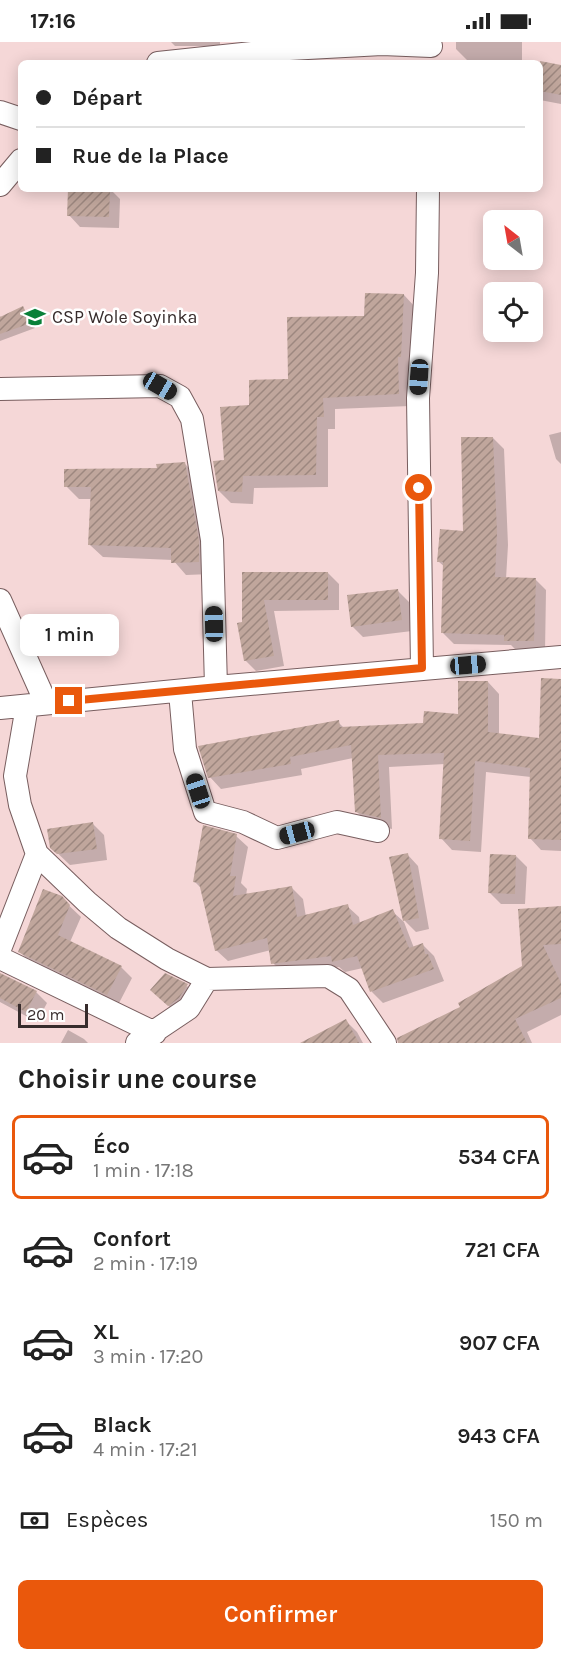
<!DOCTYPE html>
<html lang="fr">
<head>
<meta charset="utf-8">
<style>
  body { margin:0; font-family:Karla,sans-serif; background:#f6f6f6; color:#222; height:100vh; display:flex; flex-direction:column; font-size:22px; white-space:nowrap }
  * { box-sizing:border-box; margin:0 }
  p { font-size:20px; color:#767676 }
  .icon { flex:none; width:33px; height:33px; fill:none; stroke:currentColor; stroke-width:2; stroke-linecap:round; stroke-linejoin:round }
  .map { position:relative; height:1001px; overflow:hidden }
  .panel { display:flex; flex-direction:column; background:#fff; flex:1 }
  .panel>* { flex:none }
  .hud { position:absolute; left:18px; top:18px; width:525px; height:132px; border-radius:9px; box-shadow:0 3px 15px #0003; display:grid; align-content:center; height:132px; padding:0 18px; background:#fff }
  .needle { width:39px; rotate:329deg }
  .tools { position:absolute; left:483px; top:168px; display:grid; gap:12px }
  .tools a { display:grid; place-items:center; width:60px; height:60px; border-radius:9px; background:#fff; box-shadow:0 3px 15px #0003; font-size:30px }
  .scale { position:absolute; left:18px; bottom:15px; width:70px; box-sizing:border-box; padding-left:6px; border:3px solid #372c2c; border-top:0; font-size:16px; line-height:21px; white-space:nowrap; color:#372c2c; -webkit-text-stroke:4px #fff; paint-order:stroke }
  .end { position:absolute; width:27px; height:27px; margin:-14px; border:8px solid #ea580c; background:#fff; box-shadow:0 0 0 3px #fff }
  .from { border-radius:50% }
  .bubble { position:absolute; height:42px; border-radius:9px; background:#fff; box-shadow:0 3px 15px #0003; font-size:20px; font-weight:600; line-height:42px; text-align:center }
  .car { position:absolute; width:18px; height:36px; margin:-18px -9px; border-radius:8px; box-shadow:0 0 4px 2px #0007; background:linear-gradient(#222 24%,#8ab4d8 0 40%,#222 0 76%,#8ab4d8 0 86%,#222 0) }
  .hud b { display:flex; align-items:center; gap:21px; height:57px; font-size:22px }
  .hud b+b { border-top:2px solid #e0e0e0 }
  .hud i { width:15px; height:15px; background:#222 }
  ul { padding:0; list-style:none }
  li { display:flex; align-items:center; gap:18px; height:84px; margin:0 12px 9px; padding:0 6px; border:3px solid transparent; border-radius:9px }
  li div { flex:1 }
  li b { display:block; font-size:22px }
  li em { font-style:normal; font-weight:600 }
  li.current { border-color:#ea580c }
  li>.icon { width:54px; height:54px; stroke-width:1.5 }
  h2 { padding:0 18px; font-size:27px; line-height:72px }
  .pay { display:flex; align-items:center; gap:15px; height:66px; padding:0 18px; font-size:22px }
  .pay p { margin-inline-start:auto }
  .primary-button { display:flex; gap:12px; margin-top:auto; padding:12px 18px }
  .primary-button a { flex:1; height:69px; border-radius:9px; background:#ea580c; color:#fff; font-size:24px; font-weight:600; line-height:69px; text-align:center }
  .status { display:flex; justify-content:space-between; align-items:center; height:42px; padding:0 30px; background:#fff; direction:ltr }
  .status svg { height:16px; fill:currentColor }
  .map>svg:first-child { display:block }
  .shadow { fill:#0003 }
  .building { fill:url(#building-hatch) }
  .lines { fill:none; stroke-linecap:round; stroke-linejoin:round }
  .street-casing { stroke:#785e5f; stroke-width:24 }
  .street { stroke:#fff; stroke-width:22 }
  .route { stroke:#ea580c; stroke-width:8 }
  .labels { text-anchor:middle; stroke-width:5; stroke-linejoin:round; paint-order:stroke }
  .poi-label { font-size:18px; fill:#372c2c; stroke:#fff; text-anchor:start }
</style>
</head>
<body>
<div class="status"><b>17:16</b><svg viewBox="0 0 49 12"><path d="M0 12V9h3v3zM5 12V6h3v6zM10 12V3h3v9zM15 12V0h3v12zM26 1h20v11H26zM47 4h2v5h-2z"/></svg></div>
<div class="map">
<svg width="561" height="1001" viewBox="0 0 561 1001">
  <defs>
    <pattern id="building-hatch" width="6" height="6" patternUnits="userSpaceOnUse" patternTransform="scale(1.5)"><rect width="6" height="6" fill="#c0a69c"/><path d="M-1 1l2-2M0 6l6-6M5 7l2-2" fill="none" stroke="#9d877f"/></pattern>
  </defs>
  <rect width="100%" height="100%" fill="#f5d7d7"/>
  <!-- shadow -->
  <path class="shadow" d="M171,0H220V4H175Z
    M456,0H522V18L561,25V62L540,58V21L468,19L456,7Z
    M69,147H110L120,157L119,186L80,185L69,173Z
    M404,253L416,266L410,364L335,367V387H328V445L254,446L253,462L231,461L219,449L226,420L251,364L289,338L366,275Z
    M22,265L35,286L0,299V274L2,276Z
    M561,390V422L556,417L549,393Z
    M493,396L504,407L508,503L506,537H535L546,548L545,610L517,609L511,603L454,602L443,591L445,525L439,520L465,490Z
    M185,422L198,435L211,532L186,533L173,518L103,515L90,503L92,457H79L66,444Z
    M328,531L339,542V568L274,569L284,624L256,629L245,618L244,532Z
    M398,549L409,560L412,589L363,595L352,584Z
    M561,638V809L541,808L530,796L531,735L486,730L481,810L452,808L441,796L445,722L389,725L392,787L368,781L356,769L353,716L301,727L302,733L221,747L210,735L338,680L344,686L424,683L459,673L488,640L499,652V693L540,698Z
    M93,782L104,793L107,818L70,823L51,805Z
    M236,794L248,805L241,841L247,847L246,854L292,846L303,857L306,875L347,864L359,875L360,882L392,869L404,880L414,906L423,903L434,914L444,939L383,961L372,950L363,926L345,930L339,925L284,932L273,921L271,908L228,919L216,908L201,846L195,840Z
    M407,812L418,824L429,887L416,890L405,879Z
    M516,814L527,825L525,862H501L490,851Z
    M61,856L81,875L70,900L121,925L132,936L118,963L31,921L20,910Z
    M561,866V973L527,990L532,1001H406L524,924Z
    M0,933L36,950L47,961L37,980L0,960Z
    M187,944L198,955L180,974L163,959Z
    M346,979L357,990L363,1001H332Z
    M68,988L84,997L88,1001H61Z"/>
  <!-- building -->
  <path class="building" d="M540,19L561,23V53L540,49Z
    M68,147H110L109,175L67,174Z
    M365,251L404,252L401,315H398L399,352L323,356L324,375H317L316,433L243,434L242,450L218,449L213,419L224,418L220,365L249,363V338L288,337L287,275L364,274Z
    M23,264L31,281L0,292V275Z
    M461,395H493L497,491L495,535L536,536L534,599H504V593L441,591L443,520H437L440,487L463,489Z
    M185,420L199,499V520L171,521V506L88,503L91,445H64V427L157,426L156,422Z
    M242,530H328V558H264L274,614L244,619L237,581L242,580Z
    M398,547L402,578L351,585L347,553Z
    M541,636L561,637V798L528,797L530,726L475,719L470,799L439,797L444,711L378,713L381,776L355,770L351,703L290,715L291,722L208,736L198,704L339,678L340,685L423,681L424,669L458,672V639H488V690L539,696Z
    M93,780L97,807L57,812L50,806L47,787Z
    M203,783L237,792L230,834H236L233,854L292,844L297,875L348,862L353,883L393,867L409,906L423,901L425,912H428L434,927L370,950L357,914L332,920L331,914L271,922L267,896L215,909L199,841L193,840Z
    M408,811L419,876L403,879L389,815Z
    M490,812L516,813L515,852L488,851Z
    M43,847L62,854L70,863L58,893L122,924L107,953L18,910Z
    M561,864V902L543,903L561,941V956L515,977L527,1001H398L397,996L460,965L458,961L522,924L518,867Z
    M0,931L37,949L26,970L0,956Z
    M165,931L188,942L179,956L168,964L150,948Z
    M346,977L359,1001H300Z"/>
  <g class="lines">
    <defs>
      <path id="street" d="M158,21L289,7L382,2L431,4
        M0,70L21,77
        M0,143L21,118
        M0,347L160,344L180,355L192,377L212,498L216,645
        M0,558L46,661
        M422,626L418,356L427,231L428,147
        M180,650L185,707L205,770L243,780L277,796L337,780L378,789
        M27,664L15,734L20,763L37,812L87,860L118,886L167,917L207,937L328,934L349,947L385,1001
        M0,666L216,645L561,615
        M0,907L37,812
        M0,916L155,991
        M137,1001L189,966L207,937"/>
    </defs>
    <!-- street casing -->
    <use href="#street" class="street-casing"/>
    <!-- street -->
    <use href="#street" class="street"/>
  </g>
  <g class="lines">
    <!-- route -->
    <path class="route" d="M69,659L422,626L419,446"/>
  </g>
  <!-- icons -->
  <defs>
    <symbol id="school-bare" viewBox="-9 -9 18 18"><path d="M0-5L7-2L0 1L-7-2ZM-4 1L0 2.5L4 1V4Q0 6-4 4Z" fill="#098038" stroke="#fff" stroke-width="2.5" paint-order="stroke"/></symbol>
  </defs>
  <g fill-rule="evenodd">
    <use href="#school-bare" x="20" y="260" width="30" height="30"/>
  </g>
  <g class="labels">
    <!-- poi labels -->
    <g class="poi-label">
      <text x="52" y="281">CSP Wole Soyinka</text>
    </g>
  </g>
</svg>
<div class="tools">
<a><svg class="needle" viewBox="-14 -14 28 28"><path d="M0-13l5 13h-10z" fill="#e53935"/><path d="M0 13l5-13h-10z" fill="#767676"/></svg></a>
<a><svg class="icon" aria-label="locate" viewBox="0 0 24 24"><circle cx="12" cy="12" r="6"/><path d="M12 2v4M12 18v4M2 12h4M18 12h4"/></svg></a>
</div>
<div class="scale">20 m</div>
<i class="end from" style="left:419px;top:446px"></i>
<i class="end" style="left:69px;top:659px"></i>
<div class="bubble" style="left:20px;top:572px;width:99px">1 min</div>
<i class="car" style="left:419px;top:335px;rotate:184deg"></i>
<i class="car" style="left:160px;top:344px;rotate:120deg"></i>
<i class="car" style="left:214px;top:582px;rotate:359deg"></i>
<i class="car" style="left:468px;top:623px;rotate:85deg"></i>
<i class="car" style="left:198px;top:749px;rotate:342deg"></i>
<i class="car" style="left:297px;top:791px;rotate:255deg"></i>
<div class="hud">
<b><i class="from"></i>Départ</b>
<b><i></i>Rue de la Place</b>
</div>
</div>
<section class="panel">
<h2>Choisir une course</h2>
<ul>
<li class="current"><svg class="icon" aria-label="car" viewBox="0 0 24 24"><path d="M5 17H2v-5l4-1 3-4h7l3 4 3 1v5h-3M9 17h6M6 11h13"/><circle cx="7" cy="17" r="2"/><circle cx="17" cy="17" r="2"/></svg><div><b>Éco</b><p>1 min · 17:18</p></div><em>534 CFA</em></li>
<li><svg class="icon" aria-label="car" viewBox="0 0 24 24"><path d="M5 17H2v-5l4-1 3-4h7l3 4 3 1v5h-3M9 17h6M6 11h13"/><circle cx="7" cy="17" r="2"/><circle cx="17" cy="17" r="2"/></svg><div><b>Confort</b><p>2 min · 17:19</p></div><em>721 CFA</em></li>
<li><svg class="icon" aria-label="car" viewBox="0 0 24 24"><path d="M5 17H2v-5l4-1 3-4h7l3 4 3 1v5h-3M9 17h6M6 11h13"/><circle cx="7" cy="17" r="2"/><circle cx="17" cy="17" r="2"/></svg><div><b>XL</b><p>3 min · 17:20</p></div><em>907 CFA</em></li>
<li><svg class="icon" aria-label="car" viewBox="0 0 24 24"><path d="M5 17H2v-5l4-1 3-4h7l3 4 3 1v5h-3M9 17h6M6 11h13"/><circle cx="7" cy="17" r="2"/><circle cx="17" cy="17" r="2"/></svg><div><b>Black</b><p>4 min · 17:21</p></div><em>943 CFA</em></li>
</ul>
<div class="pay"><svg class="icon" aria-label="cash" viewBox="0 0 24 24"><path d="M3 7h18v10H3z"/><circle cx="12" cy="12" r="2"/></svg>Espèces<p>150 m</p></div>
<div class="primary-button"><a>Confirmer</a></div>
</section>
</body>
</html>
